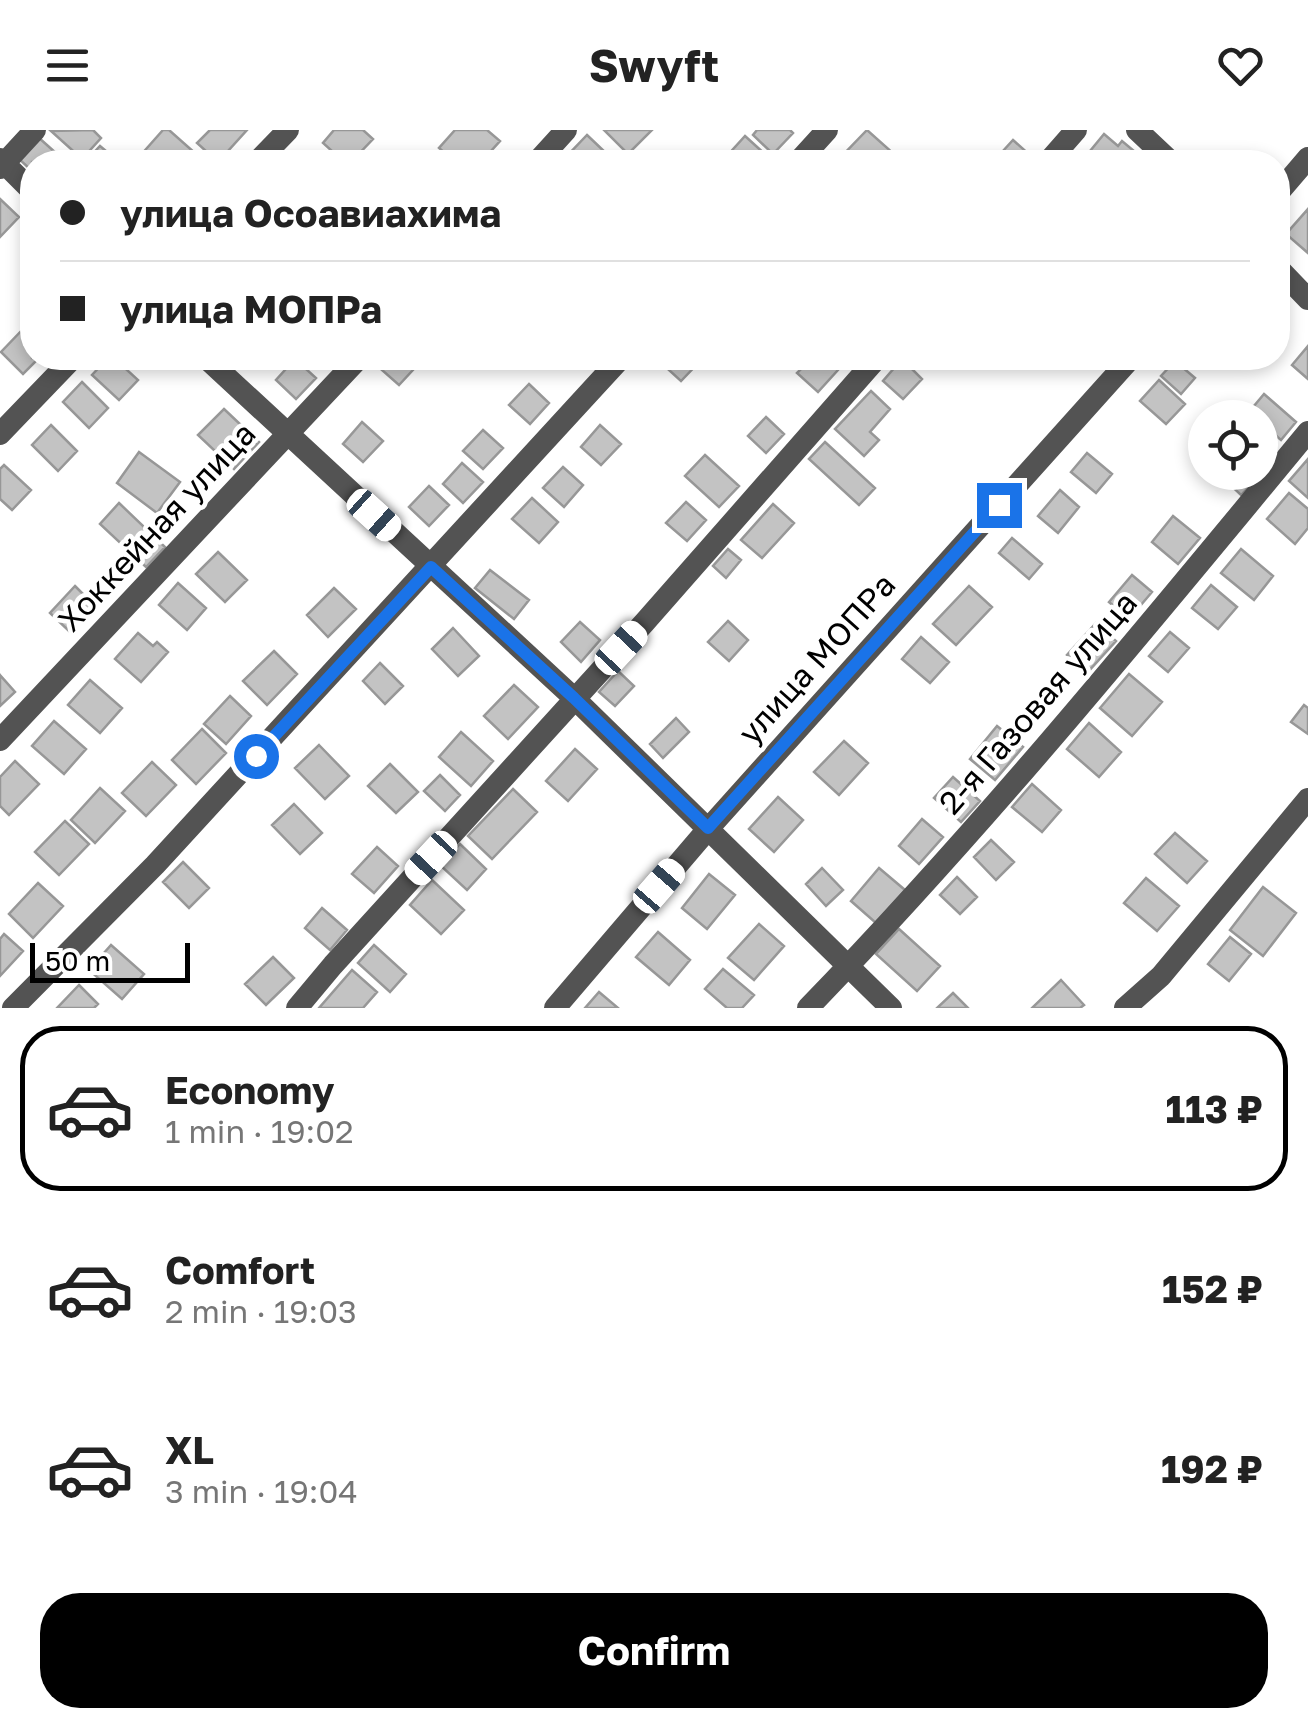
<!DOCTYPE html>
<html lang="en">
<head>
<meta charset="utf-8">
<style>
  body { margin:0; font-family:"Golos Text",sans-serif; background:#f2f2f2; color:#222; height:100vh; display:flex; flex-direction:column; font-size:38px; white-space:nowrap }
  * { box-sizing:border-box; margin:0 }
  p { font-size:32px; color:#767676 }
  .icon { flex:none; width:55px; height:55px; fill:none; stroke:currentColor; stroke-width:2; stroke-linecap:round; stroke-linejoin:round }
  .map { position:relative; height:878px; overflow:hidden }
  .panel { display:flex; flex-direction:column; background:#fff; flex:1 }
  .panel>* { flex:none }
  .banner { position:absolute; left:20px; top:20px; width:1270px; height:220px; border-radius:40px; box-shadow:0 5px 15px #0003; display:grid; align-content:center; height:220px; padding:0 40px; background:#fff }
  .tools { position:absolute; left:1188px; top:270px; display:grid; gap:20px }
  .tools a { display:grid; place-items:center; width:90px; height:90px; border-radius:50%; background:#fff; box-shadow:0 5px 15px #0003; font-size:50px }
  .scale { position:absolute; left:30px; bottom:25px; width:160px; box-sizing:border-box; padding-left:10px; border:5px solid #000; border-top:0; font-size:28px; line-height:35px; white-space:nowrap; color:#000; -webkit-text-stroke:8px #fff; paint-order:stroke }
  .end { position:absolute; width:45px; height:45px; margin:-22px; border:12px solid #1a73e8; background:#fff; box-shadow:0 0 0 5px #fff }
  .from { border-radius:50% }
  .car { position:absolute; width:30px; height:60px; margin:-30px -15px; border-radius:12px; box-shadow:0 0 8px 2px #0007; background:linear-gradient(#fff 24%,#345 0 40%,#fff 0 76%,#345 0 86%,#fff 0) }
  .banner b { display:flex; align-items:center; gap:35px; height:95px; font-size:38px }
  .banner b+b { border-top:2px solid #e0e0e0 }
  .banner i { width:25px; height:25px; background:#222 }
  ul { padding:18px 0 0; list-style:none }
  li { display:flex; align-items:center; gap:30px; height:165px; margin:0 20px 15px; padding:0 20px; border:5px solid transparent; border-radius:40px }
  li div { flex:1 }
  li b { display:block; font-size:38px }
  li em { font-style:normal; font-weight:700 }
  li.active { border-color:#000 }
  li>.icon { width:90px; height:90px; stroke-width:1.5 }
  .primary-button { display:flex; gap:20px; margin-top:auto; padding:20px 40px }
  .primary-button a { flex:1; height:115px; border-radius:40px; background:#000; color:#fff; font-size:40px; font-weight:700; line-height:115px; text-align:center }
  header { display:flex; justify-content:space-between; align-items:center; height:130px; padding:0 40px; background:#fff; font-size:45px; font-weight:700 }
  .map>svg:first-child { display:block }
  .building { fill:#c3c3c3; stroke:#979797; stroke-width:2.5 }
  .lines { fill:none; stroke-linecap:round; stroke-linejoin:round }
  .minor { stroke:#535353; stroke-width:22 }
  .route { stroke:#1a73e8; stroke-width:12 }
  .labels { text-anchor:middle; stroke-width:9; stroke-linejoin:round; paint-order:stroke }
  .street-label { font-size:32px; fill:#000; stroke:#fff }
</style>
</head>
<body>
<header><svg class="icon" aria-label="menu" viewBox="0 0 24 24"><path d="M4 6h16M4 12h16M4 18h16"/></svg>Swyft<svg class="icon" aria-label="heart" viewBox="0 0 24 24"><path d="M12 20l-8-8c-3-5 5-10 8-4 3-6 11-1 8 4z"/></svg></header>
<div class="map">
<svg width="1308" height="878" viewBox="0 0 1308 878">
  <rect width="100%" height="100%" fill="#fff"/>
  <!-- building -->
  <path class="building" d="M93,0L101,8L82,29L51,1Z
    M163,0H169L204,31L145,32L139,27Z
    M210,0H247L218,32L197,13Z
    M334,0H363L373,9L351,32H344L323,13Z
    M455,0H487L500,11L481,32H455L439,18Z
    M604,0H652L628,24Z
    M757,0H790L793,3L773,24L753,5Z
    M867,0L894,24L887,32H847L841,27Z
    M1104,4L1118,16L1122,11L1140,26L1134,32H1081Z
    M587,5L607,24L599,32H574L567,26Z
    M745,6L766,25L759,32H731L726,27Z
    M38,7L66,32H32V41L19,29Z
    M1013,10L1032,27L1026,32H993Z
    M100,16L119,32H85Z
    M0,69L19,87L0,107Z
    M1308,79V123L1286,104Z
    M25,197L32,204V228H39L23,244L1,222Z
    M1308,216V249L1292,235Z
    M108,228H114L138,250L119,270L92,245Z
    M379,228H424L399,255L374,233Z
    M660,228H703L681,251L658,230Z
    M812,228H844L847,230L818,262L797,243Z
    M295,229L316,248L296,269L276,250Z
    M902,229L922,249L903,269L883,251Z
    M1175,231L1195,248L1181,264L1161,246Z
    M1159,250L1185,274L1166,294L1140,271Z
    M82,252L108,278L89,298L63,272Z
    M529,254L549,273L530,294L509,275Z
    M871,261L890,279L870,302L879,310L864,326L835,299Z
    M1264,264L1296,292L1281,310L1260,292V288L1249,282Z
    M224,279L259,312L234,339L198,305Z
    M766,287L784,304L766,323L748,306Z
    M362,292L383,311L363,332L343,314Z
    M51,295L77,321L58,341L32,315Z
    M600,295L621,314L601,335L581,317Z
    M483,300L503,318L483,339L463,321Z
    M825,312L875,358L859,375L809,329Z
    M139,322L180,352L157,383L117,353Z
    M1087,323L1112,344L1096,363L1071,342Z
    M705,325L739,356L719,377L685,346Z
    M1308,329V368L1289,351Z
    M1260,330L1268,337L1241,365L1220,345L1260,342Z
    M462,333L483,352L463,373L443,354Z
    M4,335L31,360L12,380L0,369V339Z
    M563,337L583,355L564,377L543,358Z
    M429,356L449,375L429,396L409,377Z
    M1060,360L1079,377L1058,403L1038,386Z
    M1289,363L1308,379V398L1295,414L1267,389Z
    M532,368L558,392L539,413L512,389Z
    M686,372L706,390L687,411L666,393Z
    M119,373L165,417L146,437L100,394Z
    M773,374L794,393L762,428L741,410Z
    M1173,386L1200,408L1178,434L1152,412Z
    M1012,408L1042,434L1029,449L999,423Z
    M728,419L741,430L726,448L713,436Z
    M1241,419L1273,446L1254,470L1221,443Z
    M218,422L247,450L225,472L196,444Z
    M490,440L529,470L514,489L475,458Z
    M1132,445L1152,462L1129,489L1109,472Z
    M178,453L206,478L187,500L159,475Z
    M1211,455L1237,477L1218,499L1192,478Z
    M75,456L95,476L70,502L50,483Z
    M969,456L992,477L956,515L933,494Z
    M334,458L356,479L328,507L307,485Z
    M728,491L748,510L729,531L708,512Z
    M580,492L600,510L581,532L561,512Z
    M1096,493L1116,511L1087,543L1067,525Z
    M453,498L479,526L458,546L432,519Z
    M1170,502L1189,518L1168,542L1149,526Z
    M138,503L153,516L157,512L168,522L141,552L115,529Z
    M921,507L949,532L930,553L902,529Z
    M274,521L297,544L267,575L243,551Z
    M380,533L403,556L385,574L363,551Z
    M618,541L634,556L615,576L599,562Z
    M1129,544L1162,572L1132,606L1100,578Z
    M0,545L15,562L0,576Z
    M90,550L122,578L100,603L68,575Z
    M514,555L538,577L508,609L484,586Z
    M230,566L251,586L226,614L204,594Z
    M1304,575L1308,578V604L1291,592Z
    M676,588L689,602L663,628L650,614Z
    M54,591L86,619L64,644L32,616Z
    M1089,593L1121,622L1099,647L1067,619Z
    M997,596L1023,617L995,650L970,629Z
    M202,599L226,623L196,654L172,630Z
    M461,602L493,631L471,656L439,627Z
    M844,611L868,633L839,665L814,642Z
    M319,615L349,646L325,669L295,638Z
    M575,619L597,639L568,671L546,651Z
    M15,631L39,654L9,685L0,676V647Z
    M152,632L176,655L146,686L122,663Z
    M390,634L418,662L396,683L368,656Z
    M440,645L460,665L445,681L424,661Z
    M953,647L980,671L961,692L934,668Z
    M1032,654L1061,680L1042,702L1012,677Z
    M100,658L125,681L95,713L71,690Z
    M513,659L537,682L492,729L468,706Z
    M778,667L803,690L774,722L749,699Z
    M294,674L322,703L300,724L272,695Z
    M922,689L943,707L919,734L899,716Z
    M65,691L89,714L59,745L35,722Z
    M1175,703L1207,731L1187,753L1155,724Z
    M991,710L1014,732L996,750L974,727Z
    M460,714L486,739L467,760L440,735Z
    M377,717L398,736L374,763L352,744Z
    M183,732L209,758L189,778L163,752Z
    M822,738L843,760L826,776L806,754Z
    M879,738L905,760L876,793L851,771Z
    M709,744L735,765L707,799L682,778Z
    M957,747L977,767L960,784L940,765Z
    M1146,748L1179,776L1157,801L1124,773Z
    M432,750L464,780L441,804L410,775Z
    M38,753L63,776L33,808L9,784Z
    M1263,757L1296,783L1263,826L1230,800Z
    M322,778L347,800L330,820L305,798Z
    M759,794L784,816L754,850L728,828Z
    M899,799L940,836L917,861L876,824Z
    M658,802L690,830L669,855L636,827Z
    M4,804L23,821L0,846V809Z
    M1230,807L1251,824L1229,851L1208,834Z
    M111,815L144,844L122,869L89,840Z
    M374,815L406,844L390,862L358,833Z
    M273,827L294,848L266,875L245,854Z
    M723,839L754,865L742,878H727L705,859Z
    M352,840L377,862L363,878H319Z
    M1061,850L1084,875L1080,878H1032Z
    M79,855L98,874L94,878H57Z
    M599,862L618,878H585Z
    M953,863L968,878H937Z"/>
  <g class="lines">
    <!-- minor -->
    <path class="minor" d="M1137,0L1171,32
      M0,29L32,61
      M257,32L288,0
      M537,32L566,0
      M798,32L827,0
      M1048,32L1076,0
      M0,38L35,0
      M1278,63L1308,28
      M1278,138L1308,169
      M206,228L574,568L891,878
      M0,304L73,228
      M0,610L359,228
      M13,878L155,735L621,228
      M297,878L333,835L644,493L877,228
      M555,878L708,699L1131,228
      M808,878C985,695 1146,498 1308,302
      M1125,878L1161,846L1308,669"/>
  </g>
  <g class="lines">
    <!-- route -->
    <path class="route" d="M256,626L431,437L574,568L708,698L999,375"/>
  </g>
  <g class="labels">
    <!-- street labels -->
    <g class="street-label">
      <text transform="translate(157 397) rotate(-47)" y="11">Хоккейная улица</text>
      <text transform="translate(817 529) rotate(-48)" y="11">улица МОПРа</text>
      <text transform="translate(1038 573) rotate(-49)" y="11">2-я Газовая улица</text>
    </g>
  </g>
</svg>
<div class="tools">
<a><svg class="icon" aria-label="locate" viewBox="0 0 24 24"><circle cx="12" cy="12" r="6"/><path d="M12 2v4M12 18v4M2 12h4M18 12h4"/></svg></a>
</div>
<div class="scale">50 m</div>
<i class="end from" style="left:256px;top:626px"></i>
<i class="end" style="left:999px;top:375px"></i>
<i class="car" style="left:374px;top:385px;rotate:132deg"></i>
<i class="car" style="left:621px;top:518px;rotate:43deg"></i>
<i class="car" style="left:431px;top:728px;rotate:223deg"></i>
<i class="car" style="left:659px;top:756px;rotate:41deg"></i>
<div class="banner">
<b><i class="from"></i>улица Осоавиахима</b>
<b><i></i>улица МОПРа</b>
</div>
</div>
<section class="panel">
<ul>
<li class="active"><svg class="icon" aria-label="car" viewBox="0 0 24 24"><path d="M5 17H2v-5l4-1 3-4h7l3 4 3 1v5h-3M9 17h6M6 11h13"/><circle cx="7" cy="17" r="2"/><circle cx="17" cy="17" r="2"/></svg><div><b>Economy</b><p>1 min · 19:02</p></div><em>113 ₽</em></li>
<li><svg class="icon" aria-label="car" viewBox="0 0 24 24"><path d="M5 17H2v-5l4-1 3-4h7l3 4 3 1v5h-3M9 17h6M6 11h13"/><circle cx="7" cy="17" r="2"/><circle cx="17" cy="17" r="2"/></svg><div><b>Comfort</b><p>2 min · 19:03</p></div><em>152 ₽</em></li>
<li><svg class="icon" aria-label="car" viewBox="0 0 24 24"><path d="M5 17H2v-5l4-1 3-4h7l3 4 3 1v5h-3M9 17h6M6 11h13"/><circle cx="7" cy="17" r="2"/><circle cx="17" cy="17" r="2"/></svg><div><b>XL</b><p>3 min · 19:04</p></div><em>192 ₽</em></li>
</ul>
<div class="primary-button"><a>Confirm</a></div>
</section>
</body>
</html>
